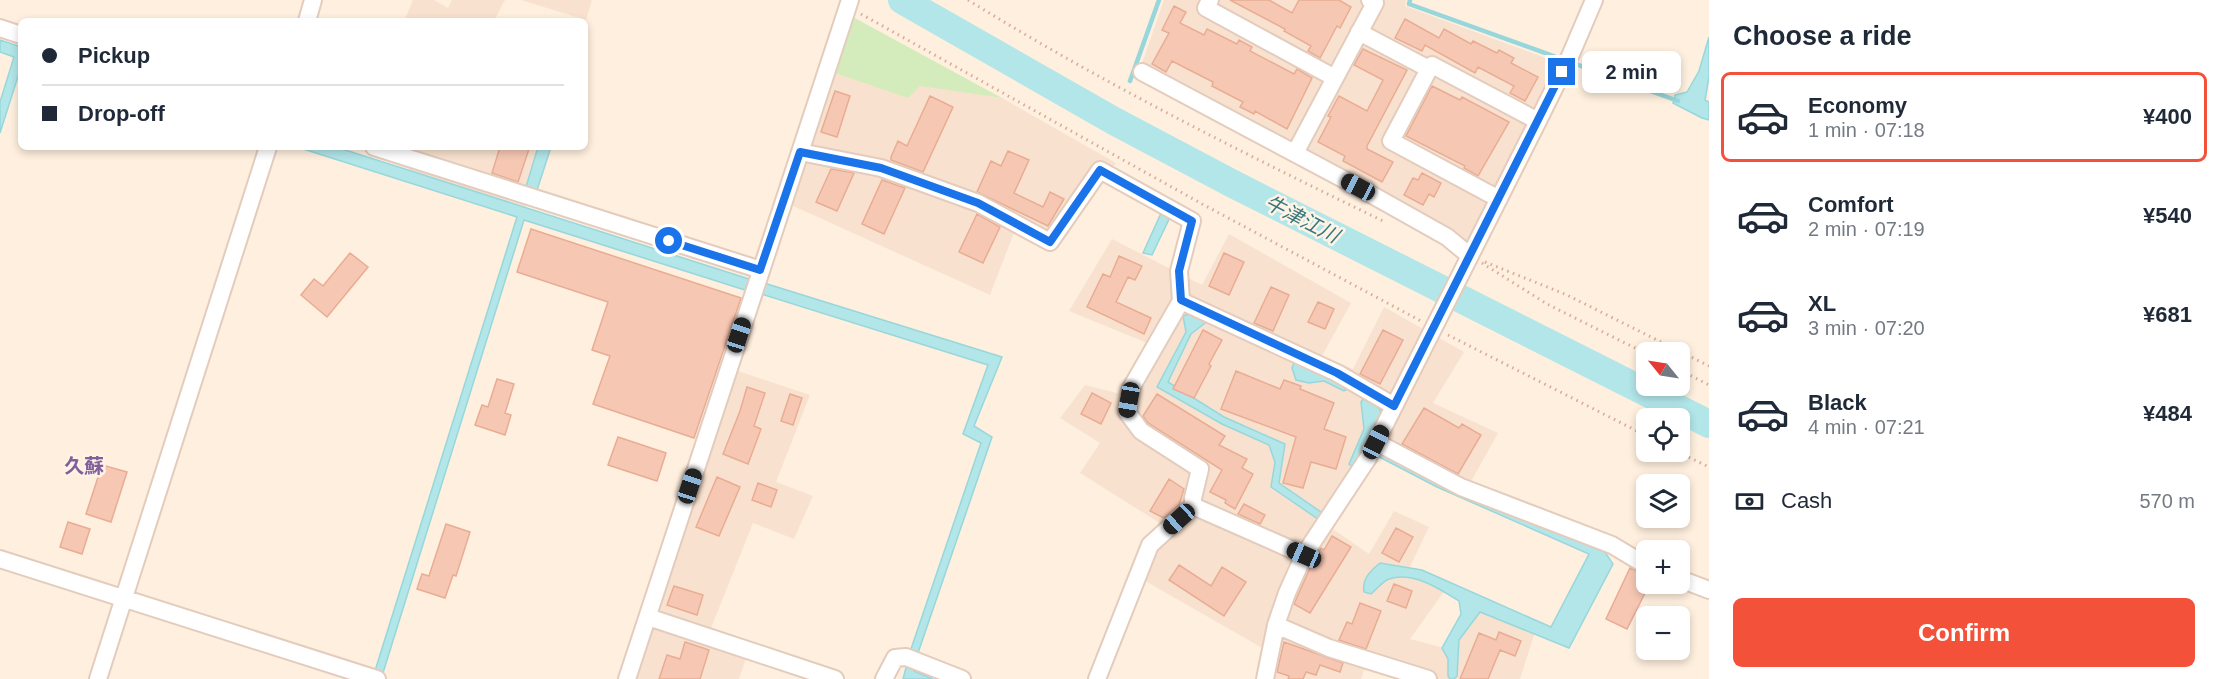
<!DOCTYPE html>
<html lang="en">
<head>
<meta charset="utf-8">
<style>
  body { margin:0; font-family:Arial,"Noto Sans JP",sans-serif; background:#f6f6f7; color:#1f2937; height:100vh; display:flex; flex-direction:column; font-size:22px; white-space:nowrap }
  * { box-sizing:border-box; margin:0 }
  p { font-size:20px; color:#747a83 }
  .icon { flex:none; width:33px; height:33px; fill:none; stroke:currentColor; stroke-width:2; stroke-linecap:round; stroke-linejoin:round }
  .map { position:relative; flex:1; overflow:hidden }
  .details { display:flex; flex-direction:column; background:#fff; width:510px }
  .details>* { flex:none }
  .banner { position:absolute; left:18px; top:18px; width:570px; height:132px; border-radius:9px; box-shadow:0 3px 9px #0003; display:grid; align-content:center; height:132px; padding:0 24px; background:#fff }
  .needle { width:39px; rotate:300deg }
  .fabs { position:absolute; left:1636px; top:342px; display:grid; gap:12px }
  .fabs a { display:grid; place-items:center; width:54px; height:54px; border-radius:9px; background:#fff; box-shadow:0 3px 9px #0003; font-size:30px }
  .end { position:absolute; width:27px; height:27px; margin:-14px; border:8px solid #1a73e8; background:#fff; box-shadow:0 0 0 3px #fff }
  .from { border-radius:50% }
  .bubble { position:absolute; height:42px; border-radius:9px; background:#fff; box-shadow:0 3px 9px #0003; font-size:20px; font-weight:700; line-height:42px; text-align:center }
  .car { position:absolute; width:18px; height:36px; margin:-18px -9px; border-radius:8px; box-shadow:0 0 4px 2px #0007; background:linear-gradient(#222 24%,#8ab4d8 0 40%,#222 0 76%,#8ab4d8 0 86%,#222 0) }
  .banner b { display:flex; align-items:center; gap:21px; height:57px; font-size:22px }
  .banner b+b { border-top:2px solid #e0e1e3 }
  .banner i { width:15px; height:15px; background:#1f2937 }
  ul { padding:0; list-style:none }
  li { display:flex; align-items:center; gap:18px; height:90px; margin:0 12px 9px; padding:0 12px; border:3px solid transparent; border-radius:9px }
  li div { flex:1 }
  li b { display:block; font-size:22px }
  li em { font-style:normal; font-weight:700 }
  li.current { border-color:#f35139 }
  li>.icon { width:54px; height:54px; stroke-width:1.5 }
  h2 { padding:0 24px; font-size:27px; line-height:72px }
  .pay { display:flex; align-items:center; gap:15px; height:66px; padding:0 24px; font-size:22px }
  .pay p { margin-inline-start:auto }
  .cta { display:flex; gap:12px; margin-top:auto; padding:12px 24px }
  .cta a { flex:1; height:69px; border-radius:9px; background:#f35139; color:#fff; font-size:24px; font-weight:700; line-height:69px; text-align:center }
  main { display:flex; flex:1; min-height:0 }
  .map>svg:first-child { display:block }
  .residential { fill:#f8e2cf }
  .green { fill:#d4ecbc }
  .water { fill:#b2e6e9; stroke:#97d7db; stroke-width:1.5 }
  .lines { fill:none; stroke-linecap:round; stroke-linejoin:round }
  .stream { stroke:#97d7db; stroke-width:4.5 }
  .river { stroke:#b2e6e9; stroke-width:28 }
  .building { fill:#f6c8b4; stroke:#e9ac93; stroke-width:1.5 }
  .street-casing { stroke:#e4ccbd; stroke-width:20 }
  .path { stroke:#daab97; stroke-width:3; stroke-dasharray:1.5 4.5; stroke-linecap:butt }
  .street { stroke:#fff; stroke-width:16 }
  .route { stroke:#1a73e8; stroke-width:8 }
  .labels { text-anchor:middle; stroke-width:5; stroke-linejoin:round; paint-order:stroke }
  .water-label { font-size:20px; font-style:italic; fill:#37787d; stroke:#fff3e6 }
  .neighbourhood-label { font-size:20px; font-weight:bold; fill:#815f9a; stroke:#fff3e6 }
</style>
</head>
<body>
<main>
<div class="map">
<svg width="1709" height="679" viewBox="0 0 1709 679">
  <rect width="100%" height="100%" fill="#feefde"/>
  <!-- residential -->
  <path class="residential" d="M413,0H434L448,8L452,0H505L494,21H404Z
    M521,0H592L586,20Z
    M1164,0H1406L1405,6L1562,64L1470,242L1438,236L1138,75Z
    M823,69L1002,98L1116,163L1056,247L1015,230L990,295L780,200Z
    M419,147H546L524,211L407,173Z
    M1229,234L1351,303L1322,356L1353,369L1384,307L1464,352L1433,403L1498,433L1463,496L1380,451L1330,527L1369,554L1394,511L1429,527L1409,569L1448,586L1410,639L1448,649L1471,605L1536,629L1520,679H1399L1364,670L1361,679H1259L1264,649L1133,574L1163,525L1080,473L1100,443L1060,418L1085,385L1117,393L1152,345L1069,311L1112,239L1202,285Z
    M723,366L810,395L776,482L813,496L794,539L753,523L709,633L750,647L739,679H623Z"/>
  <!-- green -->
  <path class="green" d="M840,10L1002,98L920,86L908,98L823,69Z"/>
  <!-- water -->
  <path class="water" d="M1709,37V77L1705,100L1709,102V120L1702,118L1673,103L1675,95L1687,92L1699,71Z
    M0,40L21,47V67L0,133V102L14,57L0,52Z
    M297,147H336L749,279L745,290L524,220L382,676L374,674L517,217Z
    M538,147H551L537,190L526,187Z
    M1162,211L1171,215L1152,255L1143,253Z
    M764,283L1002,357L974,426L992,437L918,653L914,671L933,679H903L911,649L981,443L963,434L988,365L761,294Z
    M1193,313L1209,320L1191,334L1168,382L1224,417L1285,444L1279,483L1321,512L1318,519L1271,487L1275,462L1269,445L1222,424L1157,387L1186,332L1183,316Z
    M1295,360L1349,388L1344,391L1324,381L1309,383L1296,380L1292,368Z
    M1363,399L1378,406L1381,413L1367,442L1439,481L1605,552L1613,564L1569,648L1480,612L1459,640L1457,676L1454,679H1450L1448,676V659L1442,648L1461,614L1459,601C1440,589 1413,571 1389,579C1383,581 1377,589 1371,594L1364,592C1362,579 1370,571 1380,563L1422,570L1551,627L1589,554L1437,487L1366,450L1353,467L1349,464L1364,429L1361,402Z"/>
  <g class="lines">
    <!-- stream -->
    <path class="stream" d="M1410,0L1409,4L1678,101
      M1130,81L1159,0"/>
    <!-- river -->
    <path class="river" d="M902,0L1114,121L1235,185L1709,424"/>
  </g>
  <!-- building -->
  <path class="building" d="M1230,0H1269L1292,13L1299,0H1339L1351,7L1340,28L1337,26L1320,58L1308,51L1311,46L1284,31L1285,29Z
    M1174,6L1186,12L1180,23L1204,35L1207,29L1237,44L1239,40L1252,47L1250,51L1294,74L1297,69L1312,78L1287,129L1255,111L1254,114L1240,107L1243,102L1212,86L1213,82L1172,61L1166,72L1152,64L1169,33L1162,30Z
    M1405,19L1439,38L1444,29L1471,44L1473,41L1497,53L1499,50L1514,58L1511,63L1538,77L1525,101L1510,93L1514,86L1478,67L1475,73L1425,45L1422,51L1395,38Z
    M1363,49L1407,70L1367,146V149L1393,162L1382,182L1343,161L1345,156L1318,142L1331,117L1328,116L1339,96L1367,111L1383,80L1354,65Z
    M1432,86L1460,100L1462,97L1509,122L1478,176L1464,168L1465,166L1406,136Z
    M835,91L850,96L837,137L821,132Z
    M930,96L953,107L923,172L891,160V157L898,141L907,146Z
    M500,147H522L529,149L518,182L492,173Z
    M1008,151L1029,160L1014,193L1043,207L1050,192L1064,199L1048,226L977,192L991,161L1001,166Z
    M831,169L854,173L837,211L816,202Z
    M1422,173L1441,183L1434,197L1429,194L1423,205L1404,195L1413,178L1418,180Z
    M882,180L905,188L884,234L862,224Z
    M977,214L1000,227L983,263L959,252Z
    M531,229L741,298L694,438L593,404L610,356L592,350L608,302L517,272Z
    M350,253L368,267L327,317L301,295L314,279L323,286Z
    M1224,253L1244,262L1229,295L1209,286Z
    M1119,256L1142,266L1135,280L1128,277L1116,302L1151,318L1144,334L1087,307L1103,274L1110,277Z
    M1271,287L1289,295L1273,331L1254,323Z
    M1318,302L1334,309L1325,329L1308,322Z
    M1203,330L1222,340L1209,364L1211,366L1194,398L1173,389Z
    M1383,330L1403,340L1380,384L1360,374Z
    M1236,371L1280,389L1284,380L1301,386L1300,389L1334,403L1324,429L1346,437L1336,469L1311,462L1303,488L1283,483L1296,437L1221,409Z
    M497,379L514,384L505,413L511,415L505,435L475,425L482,405L488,407Z
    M747,387L765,393L754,426L761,429L748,464L723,454L740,411Z
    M1092,393L1111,403L1101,424L1081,414Z
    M790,394L802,398L793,425L781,421Z
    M1157,394L1225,436L1219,445L1247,459L1242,468L1253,474L1235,509L1225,503L1226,500L1210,492L1222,470L1148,423L1143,416Z
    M1424,408L1459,428L1462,424L1481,435L1458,474L1402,444Z
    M618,437L666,453L657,481L608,465Z
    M102,465L127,472L111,522L86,514Z
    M717,477L740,487L719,536L696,527Z
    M1169,479L1184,489L1179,505L1164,518L1150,511Z
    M758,483L777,490L771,507L752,500Z
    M1244,504L1265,515L1260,524L1238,514Z
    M68,522L90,529L82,554L60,547Z
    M446,524L470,532L456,576L453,575L445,598L417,589L422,574L429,576Z
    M1396,528L1413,537L1399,562L1382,553Z
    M1332,536L1351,547L1310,613L1294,604L1311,566L1321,548L1324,550Z
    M1179,565L1211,586L1222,567L1246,582L1224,616L1169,580Z
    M1630,568L1647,576V589L1627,629L1606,619Z
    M1394,584L1412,591L1406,608L1387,601Z
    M674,586L703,595L697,615L667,605Z
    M1360,603L1381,611L1366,649L1339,640L1347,622L1352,624Z
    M1499,632L1521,641L1515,656L1500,650L1488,679H1460L1479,633L1496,640Z
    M685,642L709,650L700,679H659L667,655L680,659Z
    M1284,642L1343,663L1340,672L1320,665L1316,675L1306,672L1303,679H1288L1289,676L1277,672Z"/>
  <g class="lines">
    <defs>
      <path id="street" d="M1210,0L1206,8L1335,78
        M307,21L313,0
        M0,28L21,35
        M1359,32L1429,69L1432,65L1538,121
        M1429,69L1391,141L1499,199
        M1142,72L1358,187L1447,237L1470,256
        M374,147L761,270
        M800,152L881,168L978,203L1050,242L1100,170L1192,221L1179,271L1181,301L1337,373L1394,406
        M1295,153L1375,3L1370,0
        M1181,301L1131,388L1127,412L1141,431L1200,469L1193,498V506
        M1376,442L1461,487L1612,545L1647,566
        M0,559L377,679
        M1680,579L1709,590
        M648,617L835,679
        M1276,625L1329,648L1428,679
        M98,679L268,147
        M627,679L850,0
        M884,679L895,658L906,657L962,679
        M1097,679L1150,545L1193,506L1304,555
        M1265,679L1276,625L1287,593L1304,555L1368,458L1538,121L1571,54L1594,0"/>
    </defs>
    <!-- street casing -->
    <use href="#street" class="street-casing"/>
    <!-- path -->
    <path class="path" d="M968,0C1102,83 1243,153 1385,222
      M861,14L1204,205L1421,321
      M1485,262L1567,295L1709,366
      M1482,263L1547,304L1647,354
      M1448,335L1647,436
      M1680,370L1709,385
      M1678,452L1709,467"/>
    <!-- street -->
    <use href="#street" class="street"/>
  </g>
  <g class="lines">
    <!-- route -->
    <path class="route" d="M669,241L760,270L800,152L881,168L978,203L1050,242L1100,170L1192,221L1179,271L1181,300L1337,373L1394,406L1562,72"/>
  </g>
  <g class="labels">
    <!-- water labels -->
    <g class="water-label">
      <text transform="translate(1302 219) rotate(27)" y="7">牛津江川</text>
    </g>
    <!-- neighbourhood labels -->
    <g class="neighbourhood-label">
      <text x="84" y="473">久蘇</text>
    </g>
  </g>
</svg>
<div class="fabs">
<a><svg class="needle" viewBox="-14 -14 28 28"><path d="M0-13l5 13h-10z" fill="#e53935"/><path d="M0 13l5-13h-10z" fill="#747a83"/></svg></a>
<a><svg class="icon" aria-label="locate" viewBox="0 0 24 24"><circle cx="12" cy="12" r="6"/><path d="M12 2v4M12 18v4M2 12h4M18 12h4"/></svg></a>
<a><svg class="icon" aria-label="layers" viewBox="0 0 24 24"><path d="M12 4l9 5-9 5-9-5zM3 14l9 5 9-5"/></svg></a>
<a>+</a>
<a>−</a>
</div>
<i class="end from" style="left:669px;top:241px"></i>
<i class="end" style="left:1562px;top:72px"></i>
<div class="bubble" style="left:1582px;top:51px;width:99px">2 min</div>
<i class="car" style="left:1358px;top:187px;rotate:298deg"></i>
<i class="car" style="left:739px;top:335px;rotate:18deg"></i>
<i class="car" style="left:1129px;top:400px;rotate:190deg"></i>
<i class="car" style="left:1376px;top:442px;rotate:27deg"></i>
<i class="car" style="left:690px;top:486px;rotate:18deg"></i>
<i class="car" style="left:1179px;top:519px;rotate:228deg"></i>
<i class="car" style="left:1304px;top:555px;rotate:294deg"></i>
<div class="banner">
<b><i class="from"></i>Pickup</b>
<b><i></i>Drop-off</b>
</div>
</div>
<section class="details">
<h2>Choose a ride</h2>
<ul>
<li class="current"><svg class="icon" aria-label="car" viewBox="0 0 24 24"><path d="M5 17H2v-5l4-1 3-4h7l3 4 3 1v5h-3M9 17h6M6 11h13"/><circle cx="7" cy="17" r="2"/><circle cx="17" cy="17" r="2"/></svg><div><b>Economy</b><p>1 min · 07:18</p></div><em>¥400</em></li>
<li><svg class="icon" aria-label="car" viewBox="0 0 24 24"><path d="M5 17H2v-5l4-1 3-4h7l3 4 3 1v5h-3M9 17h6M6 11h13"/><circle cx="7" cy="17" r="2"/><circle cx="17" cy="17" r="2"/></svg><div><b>Comfort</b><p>2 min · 07:19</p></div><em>¥540</em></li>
<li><svg class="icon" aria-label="car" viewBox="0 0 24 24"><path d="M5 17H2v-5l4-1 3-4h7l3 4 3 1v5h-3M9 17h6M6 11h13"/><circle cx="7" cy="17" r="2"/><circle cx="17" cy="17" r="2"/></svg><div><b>XL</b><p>3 min · 07:20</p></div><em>¥681</em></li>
<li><svg class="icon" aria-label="car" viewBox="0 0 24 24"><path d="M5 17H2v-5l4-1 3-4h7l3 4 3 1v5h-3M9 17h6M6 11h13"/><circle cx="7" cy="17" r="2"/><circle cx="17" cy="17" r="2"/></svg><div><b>Black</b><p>4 min · 07:21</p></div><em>¥484</em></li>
</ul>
<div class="pay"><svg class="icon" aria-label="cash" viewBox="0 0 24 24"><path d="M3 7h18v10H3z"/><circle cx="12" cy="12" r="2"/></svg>Cash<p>570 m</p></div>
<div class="cta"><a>Confirm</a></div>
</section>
</main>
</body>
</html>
